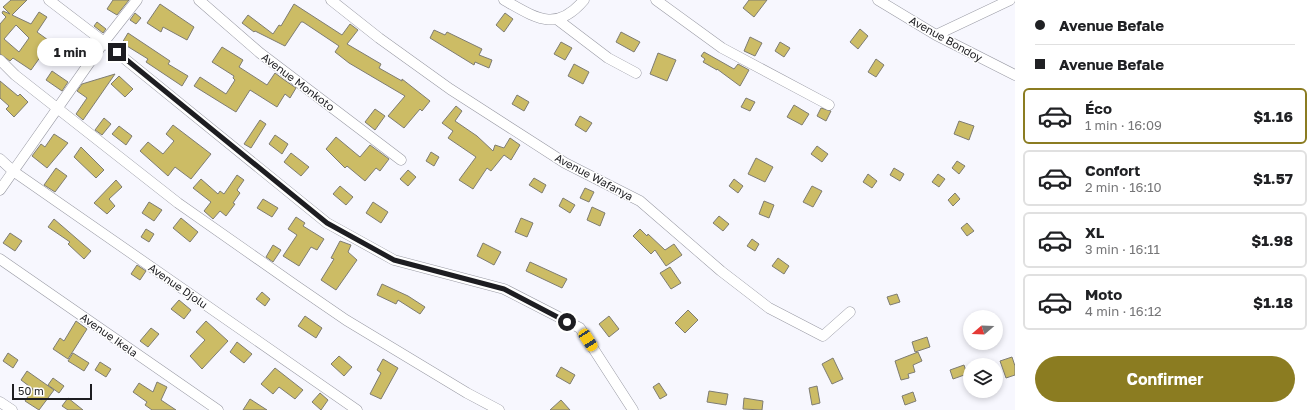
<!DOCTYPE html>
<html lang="fr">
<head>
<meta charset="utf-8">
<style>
  body { margin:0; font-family:"Golos Text",sans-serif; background:#f6f6f6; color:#202124; height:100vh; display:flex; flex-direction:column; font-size:15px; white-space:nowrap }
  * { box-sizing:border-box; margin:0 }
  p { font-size:13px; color:#757577 }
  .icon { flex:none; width:22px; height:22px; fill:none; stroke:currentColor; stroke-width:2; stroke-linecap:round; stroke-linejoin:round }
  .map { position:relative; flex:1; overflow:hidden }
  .drawer { display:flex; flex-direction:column; background:#fff; width:300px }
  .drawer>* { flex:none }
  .top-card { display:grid; align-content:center; height:88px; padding:0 20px; background:#fff }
  .needle { width:26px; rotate:251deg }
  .controls { position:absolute; left:963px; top:310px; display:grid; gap:8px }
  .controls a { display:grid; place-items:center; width:40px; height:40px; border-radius:50%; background:#fff; box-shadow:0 2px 6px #0003; font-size:20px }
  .scale { position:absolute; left:12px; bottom:10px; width:80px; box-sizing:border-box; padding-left:4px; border:2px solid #1d1d21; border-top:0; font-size:11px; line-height:14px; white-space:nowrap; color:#1d1d21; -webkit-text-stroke:3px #fff; paint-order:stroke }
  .end { position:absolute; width:18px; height:18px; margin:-9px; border:5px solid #1d1d21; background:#fff; box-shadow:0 0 0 2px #fff }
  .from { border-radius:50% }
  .bubble { position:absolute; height:28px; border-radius:14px; background:#fff; box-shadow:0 2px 6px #0003; font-size:13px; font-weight:700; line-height:28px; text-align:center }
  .car { position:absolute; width:12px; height:24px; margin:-12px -6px; border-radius:5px; box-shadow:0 0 3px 1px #0007; background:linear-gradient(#f5c518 24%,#345 0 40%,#f5c518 0 76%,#345 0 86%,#f5c518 0) }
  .top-card b { display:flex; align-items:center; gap:14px; height:38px; font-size:15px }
  .top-card b+b { border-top:1px solid #e0e0e0 }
  .top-card i { width:10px; height:10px; background:#202124 }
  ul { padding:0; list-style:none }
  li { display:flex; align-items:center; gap:12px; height:56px; margin:0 8px 6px; padding:0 12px; border:2px solid #e0e0e0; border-radius:6px }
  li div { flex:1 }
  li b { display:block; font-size:15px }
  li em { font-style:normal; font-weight:700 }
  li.active { border-color:#8b7c21 }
  li>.icon { width:36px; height:36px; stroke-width:1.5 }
  .button { display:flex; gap:8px; margin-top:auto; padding:8px 20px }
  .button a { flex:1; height:46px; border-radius:24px; background:#8b7c21; color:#fff; font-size:16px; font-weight:700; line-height:46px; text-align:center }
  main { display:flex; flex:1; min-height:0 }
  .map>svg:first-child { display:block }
  .building { fill:#ccbc65; stroke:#7e7c72; fill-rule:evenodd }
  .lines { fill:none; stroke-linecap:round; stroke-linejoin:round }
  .minor-casing { stroke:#999aa4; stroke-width:11 }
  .minor { stroke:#fff; stroke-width:10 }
  .route { stroke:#1d1d21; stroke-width:5 }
  .labels { text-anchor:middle; stroke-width:3; stroke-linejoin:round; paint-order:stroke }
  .street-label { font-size:11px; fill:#1d1d21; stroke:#fff }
</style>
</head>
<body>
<main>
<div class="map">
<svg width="1015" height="410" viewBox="0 0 1015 410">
  <rect width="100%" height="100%" fill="#f7f7fe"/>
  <!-- building -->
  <path class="building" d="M11,0H27L12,15L31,24L39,12L47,17L37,32L55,45L50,52L46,49L31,70L13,58L10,61L0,54V24L6,17L2,13L3,11L10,14L3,7ZM16,25L29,38L19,52L4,39Z
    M113,0H129L117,15L107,9Z
    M749,0H767L754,17L743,8Z
    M160,4L194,27L187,40L163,27L161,32L147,23Z
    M294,4L342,35L350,24L358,30L347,44L381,64L379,68L402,81V79L430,101L422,111L420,109L404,128L388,116L405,96L349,63L335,52L339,46L303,22H301L285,46L255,31L254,32L242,23L248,15L273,34L279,25L281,26Z
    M135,13L141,18L136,24L130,20Z
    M505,13L513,19L504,32L496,25Z
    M97,22L106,29L103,33L94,26Z
    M860,29L868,36L858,49L850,42Z
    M434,30L445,35L447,32L482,49L479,55L492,60L489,68L475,62L474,65L430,38Z
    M621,32L640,42L634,52L616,42Z
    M128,33L170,61L168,64L188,76L182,86L146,62L148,59L122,43Z
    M750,37L762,43L755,56L744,51Z
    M561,42L572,48L565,60L554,54Z
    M780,42L790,48L784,57L775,51Z
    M222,47L243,60L239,67L267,85L275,73L283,79L296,88L290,98L285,94L277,107L250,90L236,112L194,86L200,77L226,94L235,80L233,78L234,76L212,62Z
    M704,52L734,69L738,64L749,70L740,86L717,69V70L703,62L705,59L701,56Z
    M658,53L676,60L667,81L650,74Z
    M876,59L884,65L876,77L868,72Z
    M574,64L589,72L583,84L568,76Z
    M52,71L68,82L62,91L46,80Z
    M115,74L83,120L76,114L87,98L77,91L82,84Z
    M119,76L133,89L125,97L111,84Z
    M0,81L18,96L20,94L28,102L14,117L6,109L9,106L0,98Z
    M517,95L529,102L524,111L512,104Z
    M746,98L755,102L750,111L741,107Z
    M794,105L809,114L802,125L787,117Z
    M456,106L462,111L455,121L477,136L493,151L495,145L504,148L510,138L520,145L511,160L504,155L491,171L487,168L473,189L459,180L476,157L448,138L453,131L442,123Z
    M821,108L831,111L826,121L817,116Z
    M375,109L385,116L375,130L365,122Z
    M580,116L592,123L586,132L575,125Z
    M104,118L111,124L102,135L95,130Z
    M260,120L266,124L251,148L244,144Z
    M959,121L974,126L969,140L954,134Z
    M173,125L211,154L191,179L175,167L168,176L140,151L148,142L163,154L174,141L166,134Z
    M119,126L132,136L126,145L112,134Z
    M54,134L68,143L47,168L32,156L41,144L45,147Z
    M275,135L288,144L282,154L269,144Z
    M336,137L360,157L370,145L389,159L380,171L376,168L365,181L347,166L345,168L326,149Z
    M817,146L828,154L822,162L811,154Z
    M81,147L104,170L96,178L74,157Z
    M431,152L439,157L434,166L426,161Z
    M291,153L309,167L301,176L284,162Z
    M756,158L773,167L765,182L748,174Z
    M957,161L965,166L959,174L952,168Z
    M56,168L67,176L55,192L44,185Z
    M894,168L904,174L900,181L890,175Z
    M408,170L416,177L408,186L400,179Z
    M868,174L877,181L872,188L863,182Z
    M938,174L945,179L939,187L932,182Z
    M237,175L244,180L237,190L240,193L233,203L235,204L226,216L220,211L213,219L204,211L211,202L193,188L201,179L218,194L220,191L224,194Z
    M534,178L546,185L542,193L529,185Z
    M734,179L743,186L738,193L729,186Z
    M116,180L122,187L109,199L115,206L107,214L94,203Z
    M340,186L353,197L346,205L333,194Z
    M812,186L822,191L813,207L803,202Z
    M585,188L594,192L589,202L580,198Z
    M955,193L960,199L953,206L948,200Z
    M563,198L575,205L570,213L559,206Z
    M263,199L278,208L272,217L257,208Z
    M764,201L774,205L769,218L759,214Z
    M149,202L162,210L154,221L142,213Z
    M373,202L388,212L381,223L366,213Z
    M592,207L605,213L600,226L587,220Z
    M719,216L729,224L723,231L713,223Z
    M296,217L305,223L303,226L324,239L317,250L311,247L299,266L283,256L297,235L288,229Z
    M181,218L198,232L190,242L173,228Z
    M521,218L533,223L527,237L515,232Z
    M54,219L91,251L84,259L68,244L70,242L48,227Z
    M967,223L974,231L967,236L961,228Z
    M146,229L154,234L149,242L141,237Z
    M640,229L647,236L648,234L665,250L674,244L682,255L666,266L655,250L651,254L633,236Z
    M10,233L22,241L15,251L3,243Z
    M752,239L759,244L755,251L747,246Z
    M340,241L351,245L348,252L357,260L336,290L321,280L334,259L331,258Z
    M483,243L501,252L494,265L477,256Z
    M273,245L281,250L273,262L266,257Z
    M778,258L789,266L784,274L772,266Z
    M530,262L567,279L562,288L526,271Z
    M137,265L146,271L140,280L131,274Z
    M670,267L681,283L671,289L660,273Z
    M382,284L408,296L425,307L420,314L398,300L396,304L377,295Z
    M262,292L270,299L265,306L256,299Z
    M897,294L900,302L890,305L887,297Z
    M179,300L191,310L184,319L171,309Z
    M688,310L698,320L685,333L675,323Z
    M305,316L322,328L316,338L298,326Z
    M609,316L619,329L609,337L599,324Z
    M76,321L87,329L68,359L53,349L60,338L64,341Z
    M206,321L228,341L202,369L190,356L205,340L196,332Z
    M151,328L159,334L148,347L140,341Z
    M927,337L930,347L915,352L912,342Z
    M237,342L252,354L244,363L230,352Z
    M918,352L922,361L913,365L915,372L908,374L909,378L901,380L895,361Z
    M8,353L18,360L13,368L3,361Z
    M73,353L89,363L84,371L68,361Z
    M339,356L352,367L344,376L331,364Z
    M1012,357L1015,366V375L1006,378L1000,361Z
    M833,358L843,379L832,384L822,364Z
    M383,359L398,368L381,399L370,394L381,373L377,370Z
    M100,362L111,369L106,377L95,370Z
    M964,365L967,374L953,379L950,370Z
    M561,367L575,375L570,384L556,376Z
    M275,368L303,390L295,399L279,387L273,394L261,384Z
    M27,371L54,390L39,410L25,401L33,389L21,380Z
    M53,378L64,386L59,393L48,385Z
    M157,382L167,387L161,400L176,410H152L145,405L147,402L133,392L139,383L153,392Z
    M659,383L667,395L660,399L653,387Z
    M817,386L820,403L812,405L809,388Z
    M709,391L728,394L726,405L707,402Z
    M913,392L916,401L905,405L902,396Z
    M320,393L328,400L321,410L312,402Z
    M68,398L83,410H68L62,406Z
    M744,398L763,401L762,410L743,409Z
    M250,399L267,410H243Z
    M561,400L570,410H550Z"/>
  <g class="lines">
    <defs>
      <path id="minor" d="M49,0L104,42L327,223L394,260L504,289L580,328L633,410
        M199,0L260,53L401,160
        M331,0L379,38L450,89L565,163L640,201L721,271L769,308L823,336L850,312
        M504,0C536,18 556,33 584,0
        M656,0L722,48L829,105
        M878,0L936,35L1015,75
        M558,20L608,58L636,73
        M936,35L1010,0
        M0,60L15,75L178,203L295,285L346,320L467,393L499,410
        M0,159L13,171L357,410
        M0,190L104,42L137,0
        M0,259L218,410
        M0,402L12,410"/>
    </defs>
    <!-- minor casing -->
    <use href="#minor" class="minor-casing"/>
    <!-- minor -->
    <use href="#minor" class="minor"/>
  </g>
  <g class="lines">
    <!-- route -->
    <path class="route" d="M117,52L327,223L394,260L504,289L567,322"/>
  </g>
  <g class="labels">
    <!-- street labels -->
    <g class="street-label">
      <text transform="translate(946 39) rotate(29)" y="4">Avenue Bondoy</text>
      <text transform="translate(298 82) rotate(37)" y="4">Avenue Monkoto</text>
      <text transform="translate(594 177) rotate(28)" y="4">Avenue Wafanya</text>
      <text transform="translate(178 286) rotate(35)" y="4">Avenue Djolu</text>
      <text transform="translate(109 335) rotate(35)" y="4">Avenue Ikela</text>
    </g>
  </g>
</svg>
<div class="controls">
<a><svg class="needle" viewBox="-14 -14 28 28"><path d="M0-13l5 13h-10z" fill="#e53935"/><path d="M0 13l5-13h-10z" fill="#757577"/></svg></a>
<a><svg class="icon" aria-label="layers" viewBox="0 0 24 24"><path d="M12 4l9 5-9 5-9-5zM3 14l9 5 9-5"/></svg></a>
</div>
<div class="scale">50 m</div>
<i class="end from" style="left:567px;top:322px"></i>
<i class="end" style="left:117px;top:52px"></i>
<div class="bubble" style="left:37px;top:38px;width:66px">1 min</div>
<i class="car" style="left:588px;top:340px;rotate:147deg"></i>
</div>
<section class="drawer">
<div class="top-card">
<b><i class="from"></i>Avenue Befale</b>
<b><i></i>Avenue Befale</b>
</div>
<ul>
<li class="active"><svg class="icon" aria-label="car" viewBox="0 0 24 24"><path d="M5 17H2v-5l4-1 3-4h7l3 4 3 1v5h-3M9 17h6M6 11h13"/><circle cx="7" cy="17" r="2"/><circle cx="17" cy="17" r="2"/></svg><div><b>Éco</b><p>1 min · 16:09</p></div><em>$1.16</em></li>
<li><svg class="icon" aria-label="car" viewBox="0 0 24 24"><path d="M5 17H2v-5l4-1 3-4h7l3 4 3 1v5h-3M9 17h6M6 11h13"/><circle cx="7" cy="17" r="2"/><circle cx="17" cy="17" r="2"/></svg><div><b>Confort</b><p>2 min · 16:10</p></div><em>$1.57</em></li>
<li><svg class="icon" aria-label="car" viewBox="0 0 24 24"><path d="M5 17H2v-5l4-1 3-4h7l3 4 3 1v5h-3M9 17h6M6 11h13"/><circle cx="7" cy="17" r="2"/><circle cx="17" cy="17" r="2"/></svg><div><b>XL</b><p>3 min · 16:11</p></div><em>$1.98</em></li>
<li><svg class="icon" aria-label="car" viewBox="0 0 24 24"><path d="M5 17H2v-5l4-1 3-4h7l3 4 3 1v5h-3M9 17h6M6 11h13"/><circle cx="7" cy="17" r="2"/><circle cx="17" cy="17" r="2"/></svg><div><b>Moto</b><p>4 min · 16:12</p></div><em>$1.18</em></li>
</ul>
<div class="button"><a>Confirmer</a></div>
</section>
</main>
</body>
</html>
